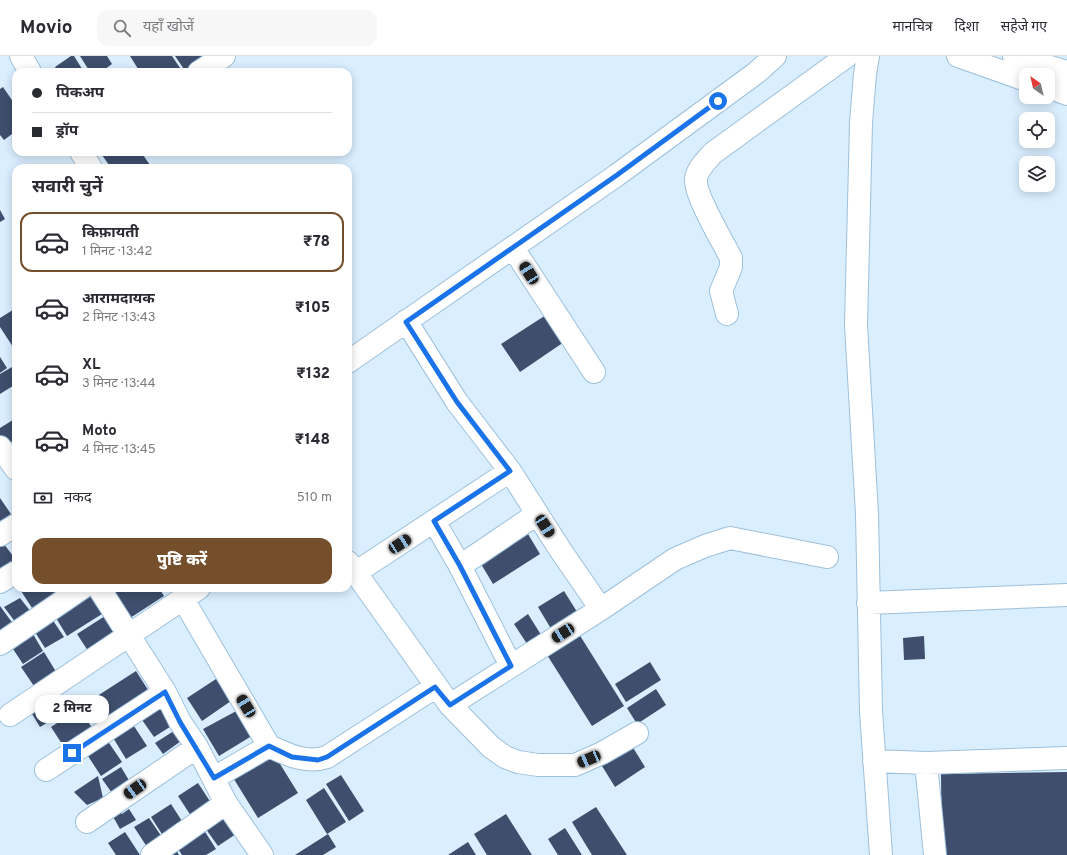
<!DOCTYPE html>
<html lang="hi">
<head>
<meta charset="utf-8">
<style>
  body { margin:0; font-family:Overpass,"Noto Sans Devanagari",sans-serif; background:#f7f7f7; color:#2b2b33; height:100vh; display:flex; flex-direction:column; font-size:15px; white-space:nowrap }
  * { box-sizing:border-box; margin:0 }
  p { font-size:13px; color:#7c7c81 }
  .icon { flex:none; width:22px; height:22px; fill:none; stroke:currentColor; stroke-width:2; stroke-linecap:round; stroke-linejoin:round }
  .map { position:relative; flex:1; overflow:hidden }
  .sheet { position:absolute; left:12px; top:108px; width:340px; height:428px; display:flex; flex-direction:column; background:#fff; border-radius:12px; box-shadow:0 2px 10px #0003 }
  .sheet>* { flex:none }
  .guide { position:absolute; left:12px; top:12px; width:340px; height:88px; border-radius:12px; box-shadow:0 2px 10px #0003; display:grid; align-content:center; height:88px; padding:0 20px; background:#fff }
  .needle { width:26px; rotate:326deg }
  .tools { position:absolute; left:1019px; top:12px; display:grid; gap:8px }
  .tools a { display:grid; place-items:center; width:36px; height:36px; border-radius:8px; background:#fff; box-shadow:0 2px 10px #0003; font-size:20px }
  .end { position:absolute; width:18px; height:18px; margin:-9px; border:5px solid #1a73e8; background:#fff; box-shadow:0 0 0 2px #fff }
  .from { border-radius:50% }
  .bubble { position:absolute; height:28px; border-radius:12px; background:#fff; box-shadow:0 2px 10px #0003; font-size:13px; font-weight:800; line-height:28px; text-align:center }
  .car { position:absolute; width:12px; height:24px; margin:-12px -6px; border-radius:5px; box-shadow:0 0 3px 1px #0007; background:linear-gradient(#222 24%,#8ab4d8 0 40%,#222 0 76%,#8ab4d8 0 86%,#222 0) }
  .guide b { display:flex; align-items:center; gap:14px; height:38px; font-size:15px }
  .guide b+b { border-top:1px solid #e1e1e2 }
  .guide i { width:10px; height:10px; background:#2b2b33 }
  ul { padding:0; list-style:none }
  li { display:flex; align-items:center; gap:12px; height:60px; margin:0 8px 6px; padding:0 12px; border:2px solid transparent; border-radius:12px }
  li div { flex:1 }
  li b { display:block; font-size:15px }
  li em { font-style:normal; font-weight:800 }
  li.on { border-color:#754f2b }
  li>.icon { width:36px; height:36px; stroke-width:1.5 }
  h2 { padding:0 20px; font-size:18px; line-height:48px }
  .pay { display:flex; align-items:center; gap:10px; height:44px; padding:0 20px; font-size:15px }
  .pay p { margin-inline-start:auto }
  .action { display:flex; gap:8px; margin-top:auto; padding:8px 20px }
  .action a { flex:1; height:46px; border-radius:12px; background:#754f2b; color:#fff; font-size:16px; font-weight:800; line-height:46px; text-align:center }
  header { display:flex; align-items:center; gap:24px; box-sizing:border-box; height:56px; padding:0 20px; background:#fff; border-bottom:1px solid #e1e1e2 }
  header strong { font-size:19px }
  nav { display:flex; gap:22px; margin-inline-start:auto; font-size:14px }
  .search { width:280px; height:36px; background:#f7f7f7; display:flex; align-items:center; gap:10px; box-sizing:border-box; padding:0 14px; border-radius:12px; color:#7c7c81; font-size:15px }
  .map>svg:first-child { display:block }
  .building { fill:#3e4e6c }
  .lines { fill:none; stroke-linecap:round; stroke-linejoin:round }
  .minor-casing { stroke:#9ec0db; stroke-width:24 }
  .highway-casing { stroke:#9ec0db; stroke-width:24 }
  .minor { stroke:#fff; stroke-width:22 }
  .highway { stroke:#fff; stroke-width:22 }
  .route { stroke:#1a73e8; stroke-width:5 }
</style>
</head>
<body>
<header>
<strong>Movio</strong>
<div class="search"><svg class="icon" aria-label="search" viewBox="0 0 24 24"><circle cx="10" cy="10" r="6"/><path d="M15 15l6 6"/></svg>यहाँ खोजें</div>
<nav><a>मानचित्र</a><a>दिशा</a><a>सहेजे गए</a></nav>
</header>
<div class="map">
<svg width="1067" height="799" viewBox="0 0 1067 799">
  <rect width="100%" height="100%" fill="#d9eeff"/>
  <!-- building -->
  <path class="building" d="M71,0H74L84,16H58L55,11Z
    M80,0H107L112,8L101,16H90Z
    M130,0H172L180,12L174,16H140Z
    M175,0H201L206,7L191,16H186Z
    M3,31L16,50V75L4,84L0,79V33Z
    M100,96H141L152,112H111Z
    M0,154L5,163L0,166Z
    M16,252V293L15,294L0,271V262Z
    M546,259L567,284L520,316L501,288Z
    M0,301L7,312L0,317Z
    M12,311L16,318V328L0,338V318Z
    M16,362V383L6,389L0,379V372Z
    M0,442L11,458L0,466Z
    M528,478L540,498L493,528L481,508Z
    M4,488L16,504V512L0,523V491Z
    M26,532H51L57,540L34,555L21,535Z
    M116,532H159L164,540L127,564L109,536Z
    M564,535L579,559L553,576L538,551Z
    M87,536L102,558L67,580L53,557Z
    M20,542L31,556L16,567L4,551Z
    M0,550L14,569L0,578Z
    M48,557L64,581L45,592L30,568Z
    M528,558L543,582L529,591L514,568Z
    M105,560L117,581L90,598L77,578Z
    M574,570L624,650L592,670L542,591Z
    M30,573L43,595L23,608L9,587Z
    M924,580L925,603L904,604L903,582Z
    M44,596L58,619L36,633L21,611Z
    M650,606L661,624L626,646L615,628Z
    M136,615L150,637L105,666L91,644Z
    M216,623L231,645L202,665L187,642Z
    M656,633L666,649L637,668L627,652Z
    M38,646L53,663L40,671L29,653Z
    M160,648L173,669L154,681L140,661Z
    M79,653L93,673L64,691L51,671Z
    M240,653L255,678L219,700L203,673Z
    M132,667L147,690L126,703L112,680Z
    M177,673L181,685L163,698L155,687Z
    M107,684L122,706L101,720L86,697Z
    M632,690L645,711L615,731L602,710Z
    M272,695L298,737L258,762L232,720Z
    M121,711L130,726L112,737L102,723Z
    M1067,716V799H942L941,718Z
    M341,719L364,755L349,765L326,728Z
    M98,720L103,742L87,749L74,736Z
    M198,727L215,753L195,766L178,740Z
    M324,732L346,766L327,778L306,744Z
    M171,748L187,773L167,786L151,761Z
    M117,751L122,758L129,753L136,764L120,773L111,757Z
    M596,751L627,799H592L572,766Z
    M222,756L236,778L218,790L203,769Z
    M506,758L532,799H487L474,778Z
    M149,762L166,787L151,797L134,771Z
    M202,771L216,793L206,799H182L175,788Z
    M565,772L582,799H558L548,783Z
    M125,776L140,799H116L108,787Z
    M328,778L336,791L323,799H295Z
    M468,786L476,799H448Z
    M175,792L179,799H164Z"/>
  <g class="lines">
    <defs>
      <path id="minor" d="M21,0L30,16
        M868,0L865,18L861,67L856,269L867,458L871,655L881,799
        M199,16L224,0
        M81,96L91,112
        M513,192L594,316
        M727,258L721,235L731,211V202C723,186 694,138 696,123C697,113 707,104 713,97L847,0
        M406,265L457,346L510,415L561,495L601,553L675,503L705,490L730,482L827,501
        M348,306L617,119L756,17L775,0
        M0,391L16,413
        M434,465L460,510L511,610
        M0,479L16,469
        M348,506L450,649L601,553
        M460,510L537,458
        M355,517L510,415
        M0,526L16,516
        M99,532L165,636L180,666L197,691L226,747L262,799
        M183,543L269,690
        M868,547L1067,539
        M0,588L82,532
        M450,649L491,691L505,701L518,706L538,709H575L602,697L637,677
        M10,659L199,532
        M874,705L926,707L1067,702
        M926,707L935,799
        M46,714L165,636
        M214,722L269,690C288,699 306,708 327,701L435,631
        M87,766L197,691
        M152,799L226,747"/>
      <path id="highway" d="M958,0L1026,24
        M1014,0L1067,16
        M1048,31L1067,38"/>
    </defs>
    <!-- minor casing -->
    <use href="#minor" class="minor-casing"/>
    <!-- highway casing -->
    <use href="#highway" class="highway-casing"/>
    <!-- minor -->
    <use href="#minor" class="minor"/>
    <!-- highway -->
    <use href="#highway" class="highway"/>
  </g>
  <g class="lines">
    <!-- route -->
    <path class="route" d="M72,697L165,636L180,666L214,722L269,690L292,701L318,704L327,701L435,631L450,649L511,610L460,510L434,465L510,415L457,346L406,266L617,119L718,45"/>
  </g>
</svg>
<div class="tools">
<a><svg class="needle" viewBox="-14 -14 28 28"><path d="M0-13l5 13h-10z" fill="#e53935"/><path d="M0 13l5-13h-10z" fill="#7c7c81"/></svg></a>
<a><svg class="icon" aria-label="locate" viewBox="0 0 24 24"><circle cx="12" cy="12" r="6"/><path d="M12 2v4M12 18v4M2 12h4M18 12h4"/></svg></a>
<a><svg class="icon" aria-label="layers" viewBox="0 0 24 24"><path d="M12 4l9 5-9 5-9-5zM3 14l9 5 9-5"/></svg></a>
</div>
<i class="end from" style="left:718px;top:45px"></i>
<i class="end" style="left:72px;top:697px"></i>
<div class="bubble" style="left:35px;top:639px;width:74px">2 मिनट</div>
<i class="car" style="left:529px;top:217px;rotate:327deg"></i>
<i class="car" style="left:545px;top:470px;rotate:147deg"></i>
<i class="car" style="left:400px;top:488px;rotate:57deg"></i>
<i class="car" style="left:563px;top:577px;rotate:237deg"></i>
<i class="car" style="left:246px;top:650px;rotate:329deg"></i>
<i class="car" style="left:589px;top:703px;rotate:247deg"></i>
<i class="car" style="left:135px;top:733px;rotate:235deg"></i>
<div class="guide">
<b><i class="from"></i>पिकअप</b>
<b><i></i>ड्रॉप</b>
</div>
<section class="sheet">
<h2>सवारी चुनें</h2>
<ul>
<li class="on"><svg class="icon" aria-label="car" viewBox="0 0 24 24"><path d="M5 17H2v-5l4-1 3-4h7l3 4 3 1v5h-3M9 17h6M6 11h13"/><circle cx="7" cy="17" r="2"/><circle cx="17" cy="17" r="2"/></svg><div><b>किफ़ायती</b><p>1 मिनट · 13:42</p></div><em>₹78</em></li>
<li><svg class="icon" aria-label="car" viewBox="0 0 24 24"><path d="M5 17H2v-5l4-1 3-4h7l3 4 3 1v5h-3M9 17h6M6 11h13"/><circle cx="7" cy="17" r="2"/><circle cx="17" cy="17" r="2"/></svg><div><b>आरामदायक</b><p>2 मिनट · 13:43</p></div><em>₹105</em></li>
<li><svg class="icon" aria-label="car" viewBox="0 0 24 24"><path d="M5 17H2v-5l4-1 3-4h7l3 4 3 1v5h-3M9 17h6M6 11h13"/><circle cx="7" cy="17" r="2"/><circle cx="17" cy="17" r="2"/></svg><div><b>XL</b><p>3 मिनट · 13:44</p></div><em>₹132</em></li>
<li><svg class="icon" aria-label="car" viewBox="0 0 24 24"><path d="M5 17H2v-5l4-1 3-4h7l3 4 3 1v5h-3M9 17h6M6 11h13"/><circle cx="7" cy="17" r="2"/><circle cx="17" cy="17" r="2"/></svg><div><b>Moto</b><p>4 मिनट · 13:45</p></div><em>₹148</em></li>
</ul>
<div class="pay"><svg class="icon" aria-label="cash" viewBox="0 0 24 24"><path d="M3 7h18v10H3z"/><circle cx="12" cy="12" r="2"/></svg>नकद<p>510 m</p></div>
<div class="action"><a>पुष्टि करें</a></div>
</section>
</div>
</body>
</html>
